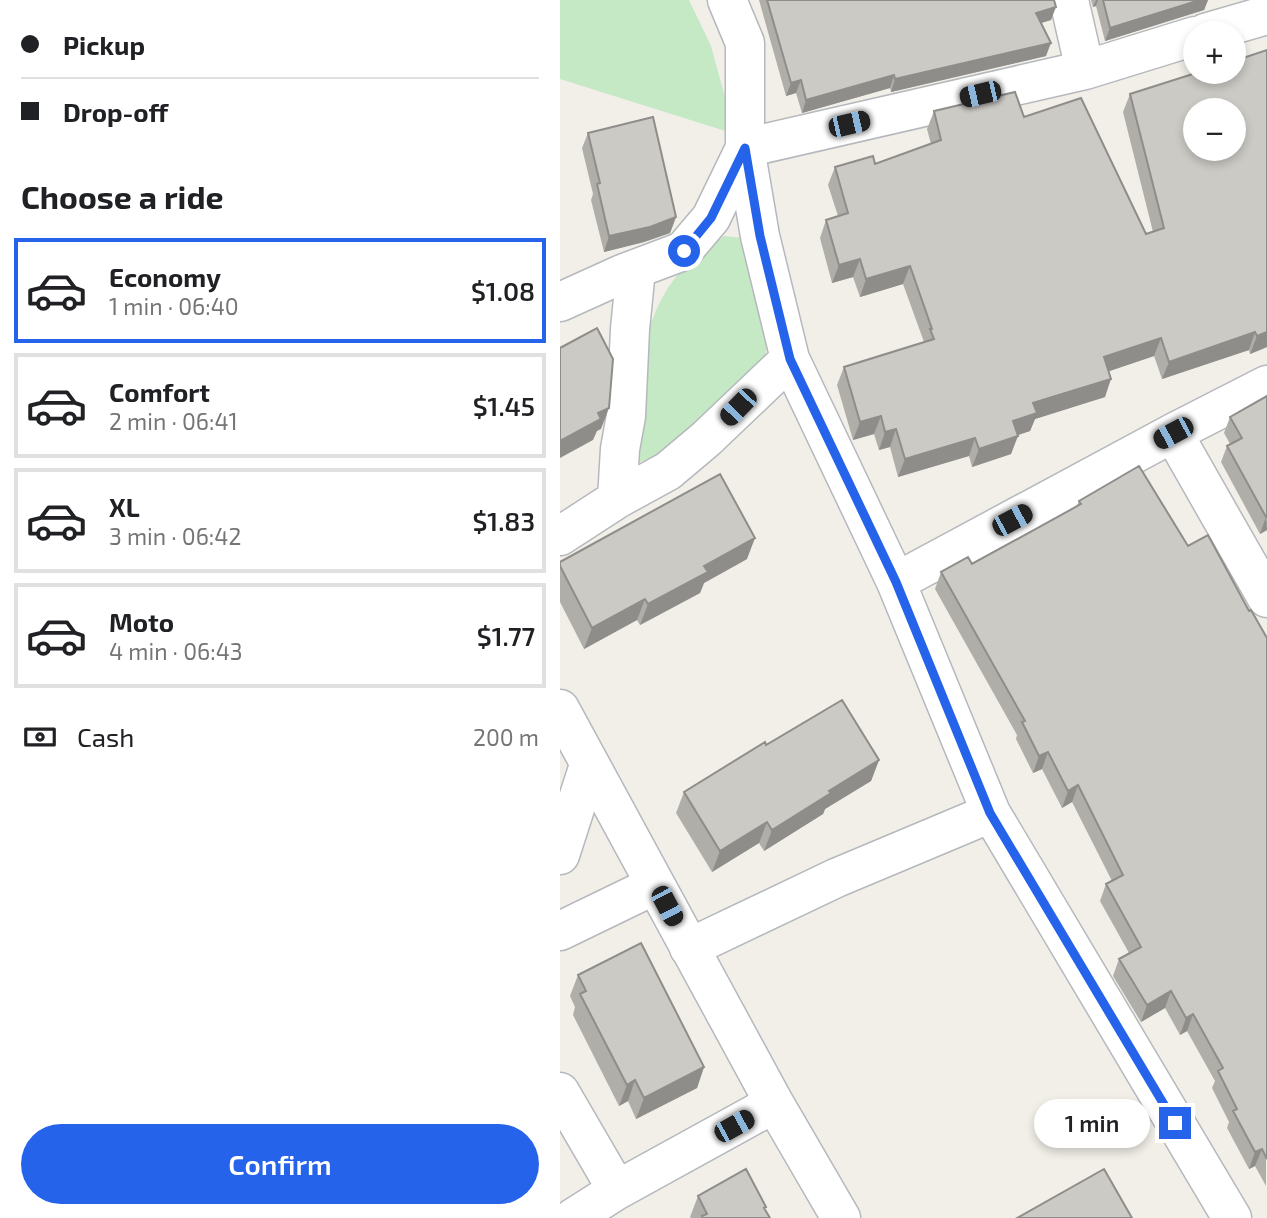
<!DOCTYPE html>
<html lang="en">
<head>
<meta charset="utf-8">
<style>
  body { margin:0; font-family:"Exo 2",sans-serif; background:#f6f6f6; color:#202124; height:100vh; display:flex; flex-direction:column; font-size:26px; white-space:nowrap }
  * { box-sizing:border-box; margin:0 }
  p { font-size:23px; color:#757577 }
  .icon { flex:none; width:38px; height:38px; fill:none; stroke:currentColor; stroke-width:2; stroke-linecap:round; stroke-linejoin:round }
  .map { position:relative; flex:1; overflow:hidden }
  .panel { display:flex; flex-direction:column; background:#fff; width:560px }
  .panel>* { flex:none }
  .guide { display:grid; align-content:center; height:154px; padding:0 21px; background:#fff }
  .buttons { position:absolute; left:623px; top:21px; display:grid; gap:14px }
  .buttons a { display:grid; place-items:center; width:63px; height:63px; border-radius:50%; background:#fff; box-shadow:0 4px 10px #0003; font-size:35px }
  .end { position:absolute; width:32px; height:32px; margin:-16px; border:9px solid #2563eb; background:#fff; box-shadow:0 0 0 4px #fff }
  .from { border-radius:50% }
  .bubble { position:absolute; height:49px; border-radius:24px; background:#fff; box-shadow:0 4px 10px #0003; font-size:23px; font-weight:600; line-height:49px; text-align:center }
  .car { position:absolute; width:21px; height:42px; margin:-21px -10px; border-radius:9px; box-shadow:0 0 5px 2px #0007; background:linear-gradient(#222 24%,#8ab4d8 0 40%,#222 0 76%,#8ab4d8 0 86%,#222 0) }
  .guide b { display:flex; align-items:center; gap:24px; height:66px; font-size:26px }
  .guide b+b { border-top:2px solid #e0e0e0 }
  .guide i { width:18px; height:18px; background:#202124 }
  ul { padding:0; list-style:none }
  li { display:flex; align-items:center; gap:21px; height:105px; margin:0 14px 10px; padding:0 7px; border:4px solid #e0e0e0; border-radius:0px }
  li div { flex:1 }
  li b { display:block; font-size:26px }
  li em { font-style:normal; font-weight:600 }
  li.current { border-color:#2563eb }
  li>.icon { width:63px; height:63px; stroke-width:1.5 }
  h2 { padding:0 21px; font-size:32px; line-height:84px }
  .pay { display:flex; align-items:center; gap:18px; height:77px; padding:0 21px; font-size:26px }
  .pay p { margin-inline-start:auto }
  .button { display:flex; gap:14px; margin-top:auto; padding:14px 21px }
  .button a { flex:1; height:80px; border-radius:42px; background:#2563eb; color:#fff; font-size:28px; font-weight:600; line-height:80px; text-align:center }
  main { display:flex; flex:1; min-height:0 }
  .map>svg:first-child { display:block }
  .green { fill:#c5e8c5 }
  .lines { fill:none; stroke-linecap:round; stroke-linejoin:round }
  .minor-casing { stroke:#b5b8bc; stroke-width:41 }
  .minor { stroke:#fff; stroke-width:38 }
  .wall { fill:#afaea9 }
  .shaded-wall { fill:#8f8d8a }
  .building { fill:#cccac5; stroke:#8f8d8a; stroke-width:2; fill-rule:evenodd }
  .route { stroke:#2563eb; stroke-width:9 }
</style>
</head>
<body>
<main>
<section class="panel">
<div class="guide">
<b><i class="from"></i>Pickup</b>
<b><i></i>Drop-off</b>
</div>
<h2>Choose a ride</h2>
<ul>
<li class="current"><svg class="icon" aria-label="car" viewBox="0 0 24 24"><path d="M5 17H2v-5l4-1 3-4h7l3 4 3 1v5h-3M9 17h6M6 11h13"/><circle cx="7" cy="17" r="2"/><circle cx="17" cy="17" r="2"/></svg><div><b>Economy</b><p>1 min · 06:40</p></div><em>$1.08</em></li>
<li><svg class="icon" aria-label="car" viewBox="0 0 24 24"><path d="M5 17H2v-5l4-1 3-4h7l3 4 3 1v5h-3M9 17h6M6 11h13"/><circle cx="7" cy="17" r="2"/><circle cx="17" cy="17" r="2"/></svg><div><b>Comfort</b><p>2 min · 06:41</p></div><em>$1.45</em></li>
<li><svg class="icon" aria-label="car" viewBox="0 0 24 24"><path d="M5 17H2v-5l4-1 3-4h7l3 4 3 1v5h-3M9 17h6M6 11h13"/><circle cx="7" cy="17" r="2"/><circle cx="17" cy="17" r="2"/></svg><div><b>XL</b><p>3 min · 06:42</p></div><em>$1.83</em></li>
<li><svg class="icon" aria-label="car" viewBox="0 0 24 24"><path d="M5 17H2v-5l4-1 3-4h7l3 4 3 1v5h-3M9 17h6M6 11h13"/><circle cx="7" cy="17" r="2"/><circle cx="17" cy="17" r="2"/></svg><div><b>Moto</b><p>4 min · 06:43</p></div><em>$1.77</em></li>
</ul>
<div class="pay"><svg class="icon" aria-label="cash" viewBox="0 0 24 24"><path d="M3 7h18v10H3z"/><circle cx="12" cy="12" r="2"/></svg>Cash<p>200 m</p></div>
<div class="button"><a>Confirm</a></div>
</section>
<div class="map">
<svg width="707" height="1218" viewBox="0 0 707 1218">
  <rect width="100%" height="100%" fill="#f1efe8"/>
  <!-- green -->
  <path class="green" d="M0,0H129L151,46L175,134L0,79Z
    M164,236L192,239L211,331L204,360L107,451L70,466C78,391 75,307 137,255C145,248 155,242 164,236Z"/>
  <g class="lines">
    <defs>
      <path id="minor" d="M167,0L185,43V148L200,236L230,359L336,582L431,813L672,1218
        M509,0L525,70
        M645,33L707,15
        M185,148L525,70L635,36
        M0,302L62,274L123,251L151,218L185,148
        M613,433L707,385
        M57,499L60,449L66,416L70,329L76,269
        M0,536L57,499L108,471L146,439L230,359
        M336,582L613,433L707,598
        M0,709L213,1101
        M0,855L29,765
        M0,931L95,885
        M129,948L276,878L431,813
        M0,1092L57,1190
        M13,1218L57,1190L197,1113L213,1101L281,1218"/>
    </defs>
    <!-- minor casing -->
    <use href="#minor" class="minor-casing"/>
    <!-- minor -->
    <use href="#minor" class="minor"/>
  </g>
  <!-- wall -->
  <path class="wall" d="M199,0H494L491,20L481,23L486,56L331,92L330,88L242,113L236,93L226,96Z
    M531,0H648L644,10L545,41L536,6L533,7Z
    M707,50V347L690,354L689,350L602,379L594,356L549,371L545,397L475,419L470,431L457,435L451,454L412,467L409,456L338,477L330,447L319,450L314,434L293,440L277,385L284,367L364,342L343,284L300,297L293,277L272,283L260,238L266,220L278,216L268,185L275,167L315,164L371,144L367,129L374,111L464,117L586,234L593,232L563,112L570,94Z
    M28,133L116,217L110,233L84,242L44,252L31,200L33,194L22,148Z
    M707,396V530L700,534L661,462L667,446L670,444L664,433L670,417Z
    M519,501L628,546L689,611L707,638L706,1186L695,1166L689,1169L667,1128L669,1122L652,1088L655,1081L627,1031L620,1035L605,1008L581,1022L553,976L559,959L569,953L540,901L546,884L552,881L512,802L502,808L482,769L473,773L456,739L457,735L375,589L381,572L412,564L517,506Z
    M187,559L144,583L140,593L80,625L77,620L24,649L0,602V562Z
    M206,745L319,760L311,781L265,809L263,814L204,851L199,843L152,872L116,813L124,792Z
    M18,975L144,1067L137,1088L76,1119L68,1101L59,1106L13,1015L15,1007L10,996Z
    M138,1196L205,1210L210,1218H131L130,1217Z"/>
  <!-- shaded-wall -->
  <path class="shaded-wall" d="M536,0H538L536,6L533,7Z
    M640,0H648L644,10L545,41L550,28Z
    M496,7L491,20L471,26L476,13Z
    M491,43L486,56L331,92L335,79Z
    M334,75L330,88L242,113L246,100Z
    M241,80L236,93L226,96L231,83Z
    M116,217L110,233L84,242L44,252L49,236Z
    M300,259L293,277L272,283L279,265Z
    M350,266L343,284L300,297L306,279Z
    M695,332L689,350L602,379L609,362Z
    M707,332V347L690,354L697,336Z
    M601,338L594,356L538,375L544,357Z
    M551,379L545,397L475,419L470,431L446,439L453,421L473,403Z
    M49,408L41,429L37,431L33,440L0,458V441L38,413Z
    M321,416L314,434L293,440L300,422Z
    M336,429L330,447L319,450L325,432Z
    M458,436L451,454L412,467L419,449Z
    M415,438L409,456L338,477L345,459Z
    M706,517L707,530L700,534Z
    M195,538L187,559L144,583L140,593L80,625L88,604L144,566Z
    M85,599L77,620L24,649L32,628Z
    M488,752L482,769L473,773L479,756Z
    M319,760L311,781L265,809L263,814L204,851L212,830L269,791Z
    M518,785L512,802L502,808L508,791Z
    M207,822L199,843L152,872L160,851Z
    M611,991L605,1008L581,1022L587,1005Z
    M633,1014L627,1031L620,1035L626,1018Z
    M144,1067L137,1088L76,1119L84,1098Z
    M75,1080L68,1101L59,1106L67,1085Z
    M702,1149L695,1166L689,1169L695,1152Z"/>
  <!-- building -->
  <path class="building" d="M207,0H494L496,7L476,13L491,43L335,79L334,75L246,100L241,80L231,83Z
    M543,0H640L550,28Z
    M707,50V332L697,336L695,332L609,362L601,338L544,357L551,379L473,403L477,413L453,421L458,436L419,449L415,438L345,459L336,429L325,432L321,416L300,422L284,367L374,339L370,329H372L350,266L306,279L300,259L279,265L266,220L288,213L275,167L313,156L315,164L381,140L374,111L455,92L464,117L521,98L586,234L604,228L570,94L639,72H674V61ZM635,110H674V149H635Z
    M93,117L116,217L90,227L49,236L37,184L40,183L28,133Z
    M37,328L53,359L49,408L38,413L41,419L0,441V348Z
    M707,396V517H706L667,446L682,438L670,417Z
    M579,466L628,546L648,535L689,611L691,610L707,638V1159L702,1149L695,1152L673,1111L677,1109L658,1071L663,1068L633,1014L626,1018L611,991L587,1005L559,959L581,947L546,884L563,875L518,785L508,791L488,752L479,756L462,722L465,721L381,572L408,557L412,564L521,504L519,501Z
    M160,474L195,538L144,566L148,572L88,604L85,599L32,628L0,566V562Z
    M282,700L319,760L269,791L271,793L212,830L207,822L160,851L124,792L205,742L206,745Z
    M81,943L144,1067L84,1098L75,1080L67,1085L20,994L26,991L18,975Z
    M186,1169L206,1207L204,1208L210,1218H143L142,1216L147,1214L138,1196Z
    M544,1169L572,1218H457Z"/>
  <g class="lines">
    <!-- route -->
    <path class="route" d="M124,251L151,218L185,148L200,236L230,359L336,582L430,813L615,1123"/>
  </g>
</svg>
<div class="buttons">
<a>+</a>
<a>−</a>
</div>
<i class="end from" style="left:124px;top:251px"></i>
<i class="end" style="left:615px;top:1123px"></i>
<div class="bubble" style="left:474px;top:1099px;width:116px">1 min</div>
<i class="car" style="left:420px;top:94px;rotate:257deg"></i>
<i class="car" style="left:289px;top:124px;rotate:77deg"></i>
<i class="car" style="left:178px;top:407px;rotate:224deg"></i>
<i class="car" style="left:613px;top:433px;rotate:242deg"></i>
<i class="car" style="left:452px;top:520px;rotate:62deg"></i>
<i class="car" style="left:107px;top:906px;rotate:152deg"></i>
<i class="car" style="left:174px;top:1126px;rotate:61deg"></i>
</div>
</main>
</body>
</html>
